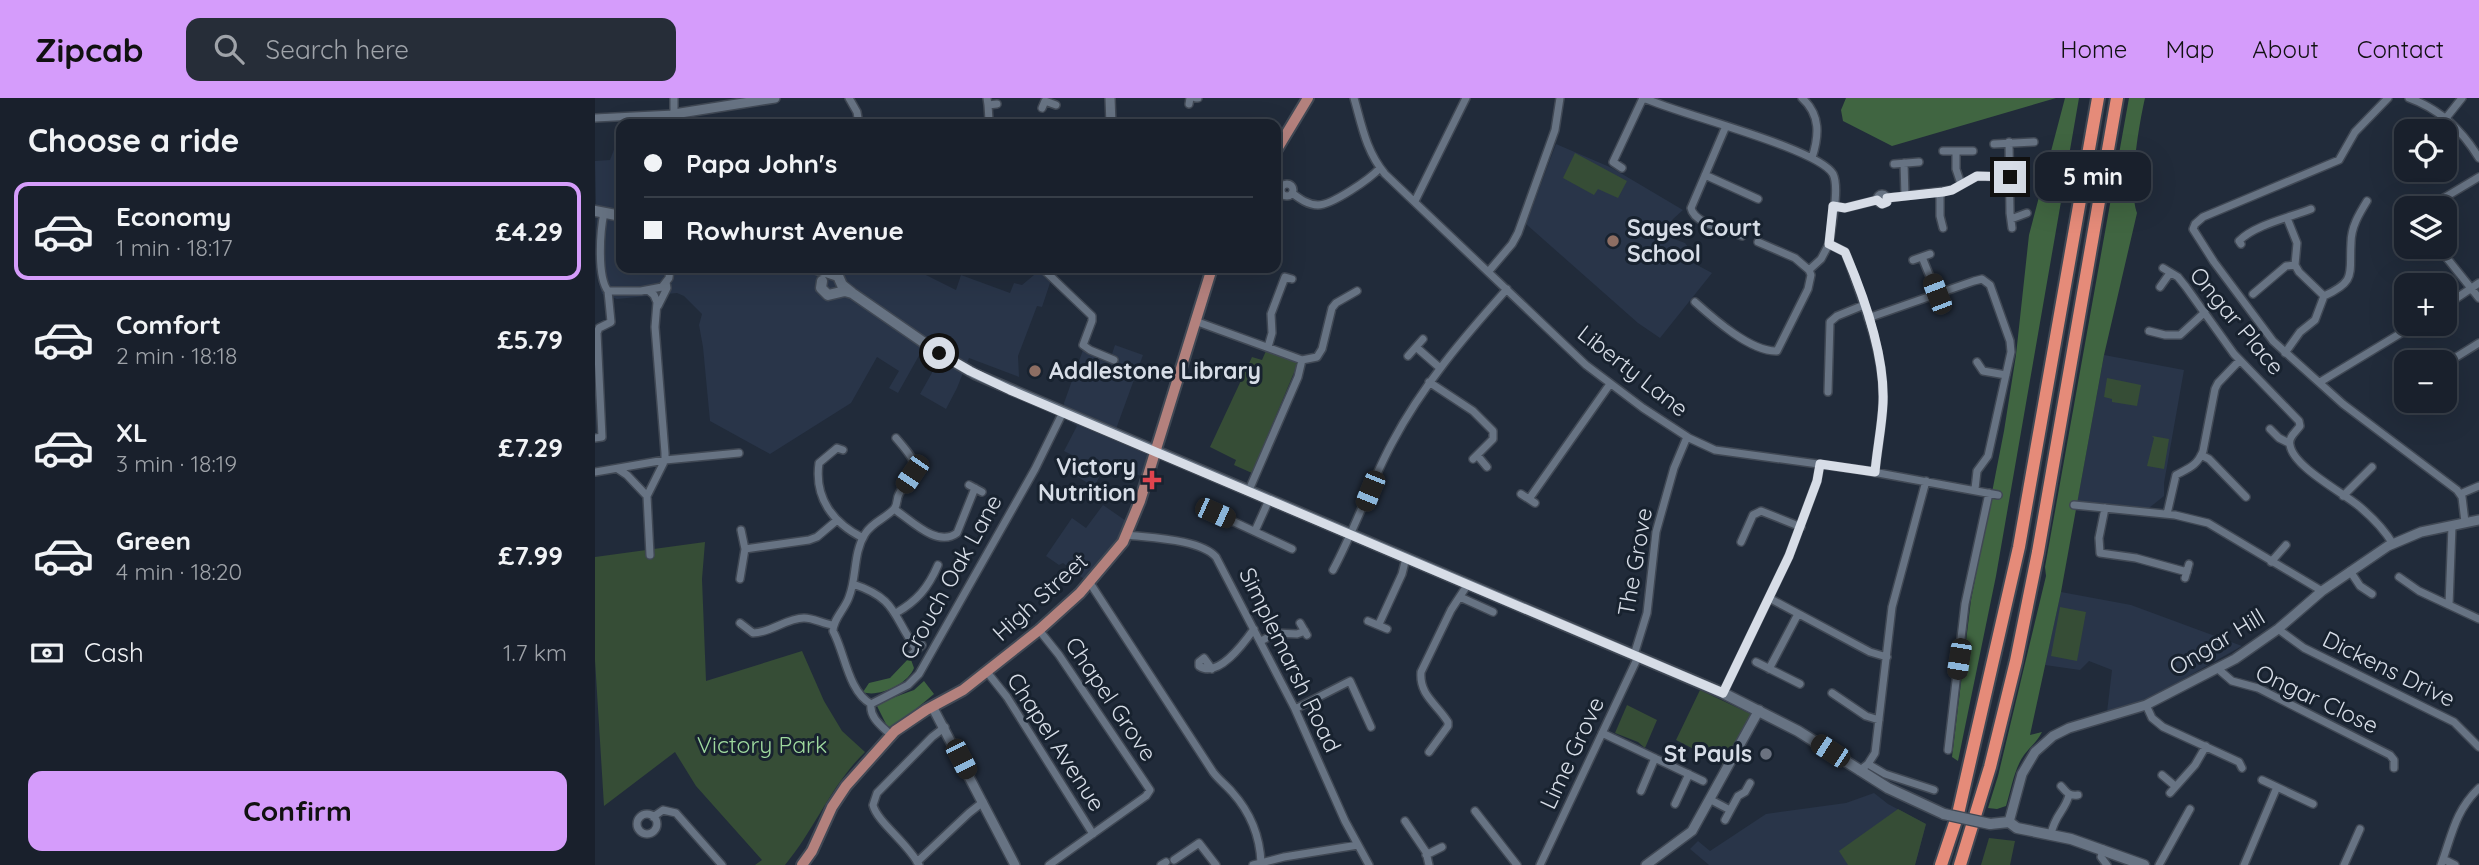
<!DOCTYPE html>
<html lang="en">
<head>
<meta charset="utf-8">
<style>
  body { margin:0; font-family:Quicksand,sans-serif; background:#262d38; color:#f1f3f6; height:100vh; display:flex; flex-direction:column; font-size:26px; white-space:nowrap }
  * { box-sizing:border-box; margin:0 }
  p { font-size:23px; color:#9fa3a9 }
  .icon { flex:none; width:38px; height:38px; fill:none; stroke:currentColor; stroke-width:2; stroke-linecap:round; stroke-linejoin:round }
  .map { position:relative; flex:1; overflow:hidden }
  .sheet { display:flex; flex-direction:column; background:#19202c; width:595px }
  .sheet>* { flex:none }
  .hud { position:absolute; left:21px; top:21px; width:665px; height:154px; border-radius:14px; box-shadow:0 7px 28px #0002,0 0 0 2px #373e48; display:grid; align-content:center; height:154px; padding:0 28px; background:#19202c }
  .controls { position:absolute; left:1799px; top:21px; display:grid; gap:14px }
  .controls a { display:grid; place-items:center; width:63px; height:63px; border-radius:14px; background:#19202c; box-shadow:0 7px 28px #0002,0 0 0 2px #373e48; font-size:35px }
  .end { position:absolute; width:32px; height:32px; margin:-16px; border:9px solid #d7dde7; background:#111; box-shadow:0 0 0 4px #111 }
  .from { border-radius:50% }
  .bubble { position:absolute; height:49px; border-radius:14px; background:#19202c; box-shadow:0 7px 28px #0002,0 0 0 2px #373e48; font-size:23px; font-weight:800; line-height:49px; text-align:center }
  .car { position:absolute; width:21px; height:42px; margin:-21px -10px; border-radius:9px; box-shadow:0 0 5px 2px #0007; background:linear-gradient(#222 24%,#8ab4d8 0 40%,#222 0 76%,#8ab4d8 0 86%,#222 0) }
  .hud b { display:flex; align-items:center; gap:24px; height:66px; font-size:26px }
  .hud b+b { border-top:2px solid #373e48 }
  .hud i { width:18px; height:18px; background:#f1f3f6 }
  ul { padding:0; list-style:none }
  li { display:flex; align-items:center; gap:21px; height:98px; margin:0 14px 10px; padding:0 14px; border:4px solid transparent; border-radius:14px }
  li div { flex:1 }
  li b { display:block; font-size:26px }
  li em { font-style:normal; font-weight:800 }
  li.on { border-color:#d59cfb }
  li>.icon { width:63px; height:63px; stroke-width:1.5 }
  h2 { padding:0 28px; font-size:32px; line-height:84px }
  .pay { display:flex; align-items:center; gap:18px; height:77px; padding:0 28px; font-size:26px }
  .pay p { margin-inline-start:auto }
  .button { display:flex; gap:14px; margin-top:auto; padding:14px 28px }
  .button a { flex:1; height:80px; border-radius:14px; background:#d59cfb; color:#111; font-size:28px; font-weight:800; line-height:80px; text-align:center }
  header { display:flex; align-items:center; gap:42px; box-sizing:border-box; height:98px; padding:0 35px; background:#d59cfb; color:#111 }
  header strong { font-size:33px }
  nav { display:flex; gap:38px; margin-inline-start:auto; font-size:24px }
  .search { width:490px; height:63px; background:#262d38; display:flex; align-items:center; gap:18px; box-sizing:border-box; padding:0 24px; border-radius:14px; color:#9fa3a9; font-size:26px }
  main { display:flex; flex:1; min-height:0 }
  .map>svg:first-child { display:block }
  .built { fill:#293549 }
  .green { fill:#364d36 }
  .forest { fill:#406541 }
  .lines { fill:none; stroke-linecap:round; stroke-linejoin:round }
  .minor-casing { stroke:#404854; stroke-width:10 }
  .tertiary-casing { stroke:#404854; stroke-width:12 }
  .secondary-casing { stroke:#404854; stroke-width:13 }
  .primary-casing { stroke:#404854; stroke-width:14 }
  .motorway-casing { stroke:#404854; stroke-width:16 }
  .minor { stroke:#677383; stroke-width:7 }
  .tertiary { stroke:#677383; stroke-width:9 }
  .secondary { stroke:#677383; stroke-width:10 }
  .primary { stroke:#b3817d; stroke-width:10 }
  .motorway { stroke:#e58b79; stroke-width:12 }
  .secondary-bridge-casing { stroke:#404854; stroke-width:13; stroke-linecap:butt }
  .secondary-bridge { stroke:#677383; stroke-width:10 }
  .route { stroke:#d7dde7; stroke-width:9 }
  .education-dot { fill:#8d6e63; stroke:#18222f; stroke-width:2.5 }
  .health-dot { fill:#e0444e; stroke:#18222f; stroke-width:2.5 }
  .worship-dot { fill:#6b7280; stroke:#18222f; stroke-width:2.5 }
  .labels { text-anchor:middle; stroke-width:6; stroke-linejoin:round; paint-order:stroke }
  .poi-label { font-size:23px; font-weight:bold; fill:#d7dde7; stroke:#18222f; text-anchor:start }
  .street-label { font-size:23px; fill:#d7dde7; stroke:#18222f }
  .park-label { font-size:23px; fill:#9ed99e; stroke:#18222f }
</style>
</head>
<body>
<header>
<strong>Zipcab</strong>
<div class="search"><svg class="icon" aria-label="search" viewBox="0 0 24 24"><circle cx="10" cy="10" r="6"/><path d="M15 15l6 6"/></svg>Search here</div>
<nav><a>Home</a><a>Map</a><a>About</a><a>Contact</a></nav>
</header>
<main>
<section class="sheet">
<h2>Choose a ride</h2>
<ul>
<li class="on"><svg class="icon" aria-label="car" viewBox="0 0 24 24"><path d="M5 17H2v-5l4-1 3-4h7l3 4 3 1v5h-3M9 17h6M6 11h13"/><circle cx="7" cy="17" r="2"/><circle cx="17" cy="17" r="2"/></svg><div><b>Economy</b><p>1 min · 18:17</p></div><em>£4.29</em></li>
<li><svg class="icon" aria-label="car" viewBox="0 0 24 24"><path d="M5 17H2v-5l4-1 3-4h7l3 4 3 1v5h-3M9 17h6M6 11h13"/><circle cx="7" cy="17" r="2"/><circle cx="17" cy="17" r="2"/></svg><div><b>Comfort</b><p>2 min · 18:18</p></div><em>£5.79</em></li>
<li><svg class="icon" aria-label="car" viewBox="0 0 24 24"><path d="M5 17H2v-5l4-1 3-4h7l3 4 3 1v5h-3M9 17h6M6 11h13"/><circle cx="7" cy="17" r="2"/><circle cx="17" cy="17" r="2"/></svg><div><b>XL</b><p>3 min · 18:19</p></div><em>£7.29</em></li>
<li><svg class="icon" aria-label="car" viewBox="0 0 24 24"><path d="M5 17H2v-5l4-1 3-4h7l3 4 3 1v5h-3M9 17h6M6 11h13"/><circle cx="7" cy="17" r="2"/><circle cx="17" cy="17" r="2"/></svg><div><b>Green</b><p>4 min · 18:20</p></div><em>£7.99</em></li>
</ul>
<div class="pay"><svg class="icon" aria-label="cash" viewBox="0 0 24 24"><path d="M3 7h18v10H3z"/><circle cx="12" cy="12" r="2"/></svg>Cash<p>1.7 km</p></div>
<div class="button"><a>Confirm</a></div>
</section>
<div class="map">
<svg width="1884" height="767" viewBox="0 0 1884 767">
  <rect width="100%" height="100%" fill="#212b3a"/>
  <!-- built -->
  <path class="built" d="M961,46L1017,70L1088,112L1078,121L1071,132V138L1090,145L1093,149L1089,160L1117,175L1065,240L1043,225L931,126Z
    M26,48V170H331V177L361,192L366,177L415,195L419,185L427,187L445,172L456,182L447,209L442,208L423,258L424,279L374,260L362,290L351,311L325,296L342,266L339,263L326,254L303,295L294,290L304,273L282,259L256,305L175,356L115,323L108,249L104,227L107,216L89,198L82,195L22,201L7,196L3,182L0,63L15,62L20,49Z
    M520,247L548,257L521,331L556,346L546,378L521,369L519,374L509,370L499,389L475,374L483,360L469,353L482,328L470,321L469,305L488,252L515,262Z
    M1509,257L1589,272L1569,385V398L1554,410L1482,405Z
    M508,407L534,425L497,473L489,481L468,465L464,467L451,458L477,420L491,430Z
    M1466,494L1536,507L1647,548L1553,601L1512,614L1517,572L1494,563L1485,572L1450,567Z
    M1279,695L1293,706L1331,726L1320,767H1114L1095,751L1103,743L1115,753L1171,716L1251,705Z"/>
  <!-- green -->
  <path class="green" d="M980,55L1032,83L1023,100L1003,91L999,97L968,80Z
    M671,253L703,265L657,375L639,367L641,362L615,349L657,259L667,262Z
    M1512,280L1546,287L1542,308L1517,304V301L1509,299Z
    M1557,338L1574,341L1569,371L1552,368L1559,340Z
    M110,444L107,481L111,583L207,553L229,603L247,633L270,654C236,687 220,731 190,767H160L167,762L101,688L80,654L9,708L0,562V459Z
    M1465,509L1491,514L1482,563L1456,558Z
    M1105,592L1158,617L1130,667L1081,642Z
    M1032,607L1062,622L1050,650L1043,644L1020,635Z
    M1303,711L1331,726L1320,767H1253L1244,753Z
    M1394,740L1420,743L1415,767H1386Z"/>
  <!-- forest -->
  <path class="forest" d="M1251,0H1461L1297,48L1248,23L1246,12Z
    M1470,0H1484L1401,478L1363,663L1357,659L1376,502L1409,333L1421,257L1434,137Z
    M1534,0H1550C1544,26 1533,91 1542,115L1509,257L1466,494L1435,637L1447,634C1442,644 1435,649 1429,657C1419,671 1416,692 1411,708L1402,711L1393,710L1403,678L1451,478L1450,469Z
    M315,559L319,570C313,586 283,600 268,594L274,585L295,580Z
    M329,583L339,596L298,630L292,628L281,606L319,592Z"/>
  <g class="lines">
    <defs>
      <path id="minor" d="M254,0L262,14L264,26
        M392,0L393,7L402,6
        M601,0H603
        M759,0C767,28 771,53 790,76L991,267L1048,310L1094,340L1120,352L1267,372L1403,397
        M1049,0C1083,16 1223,50 1238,76C1245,90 1236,129 1234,146L1250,154L1254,164C1269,208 1290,257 1288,305C1287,328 1282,351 1280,374
        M1207,0C1226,17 1224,38 1217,60
        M1793,0L1760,34L1744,62L1608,119L1600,126L1598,131L1619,164L1678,243L1748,306L1862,392L1867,399L1870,424
        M1814,0C1845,11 1867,32 1884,60
        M594,6L595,0
        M393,7L394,22
        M447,10L450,3L461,7
        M0,20L79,16V0
        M1851,20L1867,0
        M1131,28L1096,110C1099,126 1133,132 1147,138
        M1414,44L1415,115L1417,130
        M1399,46L1439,44
        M1348,53H1378
        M1361,53V71L1366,86
        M1309,65L1310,98
        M1299,66L1324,64
        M1027,70L1018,64L1048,0
        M1110,77L1163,101
        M686 92a6 6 0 1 1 12 0a6 6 0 1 1-12 0Z
        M697,95C705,101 713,107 723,107C737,107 775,81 785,70
        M1345,95V118L1348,130
        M1282 101a5 5 0 1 1 10 0a5 5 0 1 1-10 0Z
        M1292,100L1357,92L1382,78L1415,79
        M820,103L871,0
        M1238,108L1250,110L1282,102
        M1832,110L1884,79
        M9,115C5,133 2,179 13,193H46L67,189L74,180L75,170
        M1416,121L1432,115
        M1163,144L1200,160L1214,172
        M1646,146L1644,143C1659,127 1696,119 1716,111
        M1843,149L1884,200
        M1327,159L1342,196
        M1318,162L1335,156
        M447,170L497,218V223L488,247L495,252L519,262
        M1568,170L1583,179L1591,189L1639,256L1704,323L1705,328C1701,334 1693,339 1695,347C1698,369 1749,395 1765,409C1778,420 1789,431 1798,446
        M894,173L917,146L923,135L960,32L965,0
        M1565,189L1575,175
        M53,192L59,197L62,204L60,229L70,355V362L52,398L55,457
        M1658,196L1691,168L1700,167
        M1729,198C1762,183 1754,176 1756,145C1756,129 1764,116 1772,103
        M1100,204C1119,221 1156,254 1182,253L1213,191L1216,177L1214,172L1226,161L1234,146
        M63,208L72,190L71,184
        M1850,208L1884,185
        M1273,220L1379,183L1387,181L1395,187L1415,243L1416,254L1393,358L1382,373L1380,391
        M600,223L707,262L703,279L654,392
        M1554,233L1570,237H1585L1610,214
        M673,249L677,235L676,216L690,179L697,181
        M821,249L845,270
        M1690,255L1705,234L1720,222L1729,198L1704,174L1700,167L1702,145L1692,120
        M813,258L828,241
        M707,262L722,259L727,251L737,210L741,205L762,193
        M1382,264L1388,273L1411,277
        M1850,266L1884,245
        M834,284L878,313L898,333V341L878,361
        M1725,284L1821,226
        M1233,294L1235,224L1242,218L1269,207
        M1675,331L1684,340L1694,345
        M0,340L7,339L2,235L4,230L16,224L13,193
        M248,352L242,350L224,365C219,400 238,425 268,440
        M882,357L892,369
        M1606,357L1614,361L1651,399
        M23,371L32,377L52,398
        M0,374L70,362L144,355
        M374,387L387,394
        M926,396L940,405
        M1865,396L1884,388
        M1748,398L1777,369
        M934,401L1015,286
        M1479,407L1580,417L1613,425L1727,493
        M1510,410L1504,440L1505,455L1541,460L1592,474
        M299,411C316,422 342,450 362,435L380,390
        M620,415L697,451
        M1572,416L1581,377C1594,370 1602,368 1608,353L1620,291L1623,285L1645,262
        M660,433L674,402
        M532,437C556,440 605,441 621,459L700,611L750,723L774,767
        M1146,444L1158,417L1166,413L1206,429
        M150,451L214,442L222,439L241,423
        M1676,464L1691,447
        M738,472C760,431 775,386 797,345C827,288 869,239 912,191
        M1755,473L1765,488L1777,496
        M1804,479L1824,493L1884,521
        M1590,480L1594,466
        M145,481L150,451L146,432
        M495,485L618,674C623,681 631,687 637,694C655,714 665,738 666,765
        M258,486C303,501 297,518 322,552
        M865,499L898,514
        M1174,500L1275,554L1292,559
        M1854,507L1857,428
        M301,515C322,503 333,490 343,467
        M773,523L792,531
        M145,525L158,535C176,535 191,520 209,520C219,520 228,526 238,527
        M705,525L712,537
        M784,526L807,476L811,460
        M1683,531L1709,550L1859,624L1884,649
        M444,532L464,557L555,692L551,698L454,767
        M666,543L681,535L702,536L710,533
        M316,557L327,547
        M1039,557L1052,515L1061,434L1079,370L1092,339
        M1161,564L1205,586
        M1622,570L1637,583L1663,590L1795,657L1799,662V670
        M617,571L609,560L604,564V568C623,581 649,545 659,531
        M1174,571L1203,516
        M392,574L412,599L498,736
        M1128,595L1194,458L1222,383L1225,366
        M1237,595L1271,618L1284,622
        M276,606L313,587L324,576L440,371L468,314
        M276,606C253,593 250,555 238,533C238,521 250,511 254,499C262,479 258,455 270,436C277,424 290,421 299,411C303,407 301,401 304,396C320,365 328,371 301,340
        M276,606C274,620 288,629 297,638
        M1551,607L1557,620L1568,629L1644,664L1647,670
        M700,611L755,583L776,629
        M1007,635L1108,683
        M1353,652L1370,506L1394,395
        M834,654L853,628V624C842,606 824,597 826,574L856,512L873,486
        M1273,666L1290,676L1339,692
        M1264,673L1273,666L1280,655L1297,509L1331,383
        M1567,677L1580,688
        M1667,682L1718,706
        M1466,688C1472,695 1474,698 1483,697
        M1046,693L1060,660
        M1575,695L1600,667L1611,648
        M1116,702L1135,712
        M1080,706L1094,676
        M880,713L922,767
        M42 726a10 10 0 1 1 20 0a10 10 0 1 1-20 0Z
        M58,719L68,712L81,715L127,767
        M1130,722L1143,698L1150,694L1155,685
        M810,723L831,754L834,767
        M1456,736C1460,716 1470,713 1474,697
        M1508,751L1506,759L1512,767
        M831,757L847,749
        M1848,761L1860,767
        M579,762L604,745L621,767
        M322,764L374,715L388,704
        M324,767C313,745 282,724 278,707L282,695L337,639L350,629
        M566,767L571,764
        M658,767L689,759L763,747
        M945,767L1043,559
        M1564,767L1595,711
        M1649,767L1682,689
        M1749,767L1765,731
        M1846,767C1857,737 1860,713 1884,690"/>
      <path id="tertiary" d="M515,0L516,26
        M80,26L79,16L180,0
        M338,610L420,767
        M1414,724L1427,676L1440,654L1458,638L1474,630L1551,607L1640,561L1683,531L1727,493L1793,448L1826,434L1884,422
        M1051,767L1097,733L1164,612"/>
      <path id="secondary" d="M0,113L26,118
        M219,170L243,178L247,187L257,195L344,255L380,276L1128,595L1203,633L1293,690L1349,716
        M227,183L226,190L233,197L250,193L257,195
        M1395,726L1414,724L1422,730L1476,741L1549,767"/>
      <path id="primary" d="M681,53L713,0
        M207,767L217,753L237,709L251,688L300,633L331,612L368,592L444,532L485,495L528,444L545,403L617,170"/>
      <path id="motorway" d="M1346,767L1363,716L1424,449L1503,0
        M1365,767L1395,669L1421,563L1443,454L1522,0"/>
    </defs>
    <!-- minor casing -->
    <use href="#minor" class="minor-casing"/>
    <!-- tertiary casing -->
    <use href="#tertiary" class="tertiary-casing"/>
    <!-- secondary casing -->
    <use href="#secondary" class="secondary-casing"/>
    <!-- primary casing -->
    <use href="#primary" class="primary-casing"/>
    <!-- motorway casing -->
    <use href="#motorway" class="motorway-casing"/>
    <!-- minor -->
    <use href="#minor" class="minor"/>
    <!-- tertiary -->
    <use href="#tertiary" class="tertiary"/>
    <!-- secondary -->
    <use href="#secondary" class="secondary"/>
    <!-- primary -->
    <use href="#primary" class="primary"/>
    <!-- motorway -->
    <use href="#motorway" class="motorway"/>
    <defs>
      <path id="secondary-bridge" d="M1349,716L1395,726"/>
    </defs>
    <!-- secondary-bridge casing -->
    <use href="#secondary-bridge" class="secondary-bridge-casing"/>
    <!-- secondary-bridge -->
    <use href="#secondary-bridge" class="secondary-bridge"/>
  </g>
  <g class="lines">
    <!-- route -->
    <path class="route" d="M344,255L375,273L415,292L1128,595L1194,458L1222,383L1225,366L1280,374C1282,351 1287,328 1288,305C1290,258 1268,196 1250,154L1234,146L1238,108L1250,110L1282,102L1287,106L1292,104V100L1348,94L1357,92L1382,78L1415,79"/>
  </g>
  <!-- markers -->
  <g class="education-dot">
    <circle cx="1018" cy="143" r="7"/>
    <circle cx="440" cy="273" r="7"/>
  </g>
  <path class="health-dot" d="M553.5 371.5h7v7h7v7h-7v7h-7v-7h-7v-7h7z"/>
  <circle class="worship-dot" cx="1171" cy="656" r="7"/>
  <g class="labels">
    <!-- poi labels -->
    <g class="poi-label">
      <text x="1032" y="138">Sayes Court<tspan x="1032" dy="26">School</tspan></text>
      <text x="454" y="281">Addlestone Library</text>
      <text x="541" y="377" text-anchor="end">Victory<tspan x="541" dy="26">Nutrition</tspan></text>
      <text x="1157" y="664" text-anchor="end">St Pauls</text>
    </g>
    <!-- street labels -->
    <g class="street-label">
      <text transform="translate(1642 223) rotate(50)" y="8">Ongar Place</text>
      <text transform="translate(1038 273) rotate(38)" y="8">Liberty Lane</text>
      <text transform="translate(1040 464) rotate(-80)" y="8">The Grove</text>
      <text transform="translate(356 479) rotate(-61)" y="8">Crouch Oak Lane</text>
      <text transform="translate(445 499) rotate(-42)" y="8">High Street</text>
      <text transform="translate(1622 544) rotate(-31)" y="8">Ongar Hill</text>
      <text transform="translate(695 562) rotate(64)" y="8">Simplemarsh Road</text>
      <text transform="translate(1794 571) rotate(26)" y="8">Dickens Drive</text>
      <text transform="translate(516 601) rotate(56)" y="8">Chapel Grove</text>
      <text transform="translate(1722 601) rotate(25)" y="8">Ongar Close</text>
      <text transform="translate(461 644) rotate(57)" y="8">Chapel Avenue</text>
      <text transform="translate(977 655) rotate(-65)" y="8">Lime Grove</text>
    </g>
    <!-- park labels -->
    <g class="park-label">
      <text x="167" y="655">Victory Park</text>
    </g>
  </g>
</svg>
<div class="controls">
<a><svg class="icon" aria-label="locate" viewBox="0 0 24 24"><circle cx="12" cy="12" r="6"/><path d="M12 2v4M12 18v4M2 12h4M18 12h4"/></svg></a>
<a><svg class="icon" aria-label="layers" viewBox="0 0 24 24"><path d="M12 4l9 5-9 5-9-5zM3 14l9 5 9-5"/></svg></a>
<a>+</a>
<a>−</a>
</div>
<i class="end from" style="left:344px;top:255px"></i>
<i class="end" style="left:1415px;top:79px"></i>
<div class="bubble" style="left:1440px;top:54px;width:116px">5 min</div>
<i class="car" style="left:1342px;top:196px;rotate:339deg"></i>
<i class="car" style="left:317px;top:376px;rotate:214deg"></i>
<i class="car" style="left:775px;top:393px;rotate:202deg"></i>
<i class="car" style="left:620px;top:415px;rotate:114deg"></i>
<i class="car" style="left:1364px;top:561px;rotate:189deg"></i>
<i class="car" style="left:1235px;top:653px;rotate:303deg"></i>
<i class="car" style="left:366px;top:661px;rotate:153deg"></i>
<div class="hud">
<b><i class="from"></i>Papa John's</b>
<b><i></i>Rowhurst Avenue</b>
</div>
</div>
</main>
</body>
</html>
